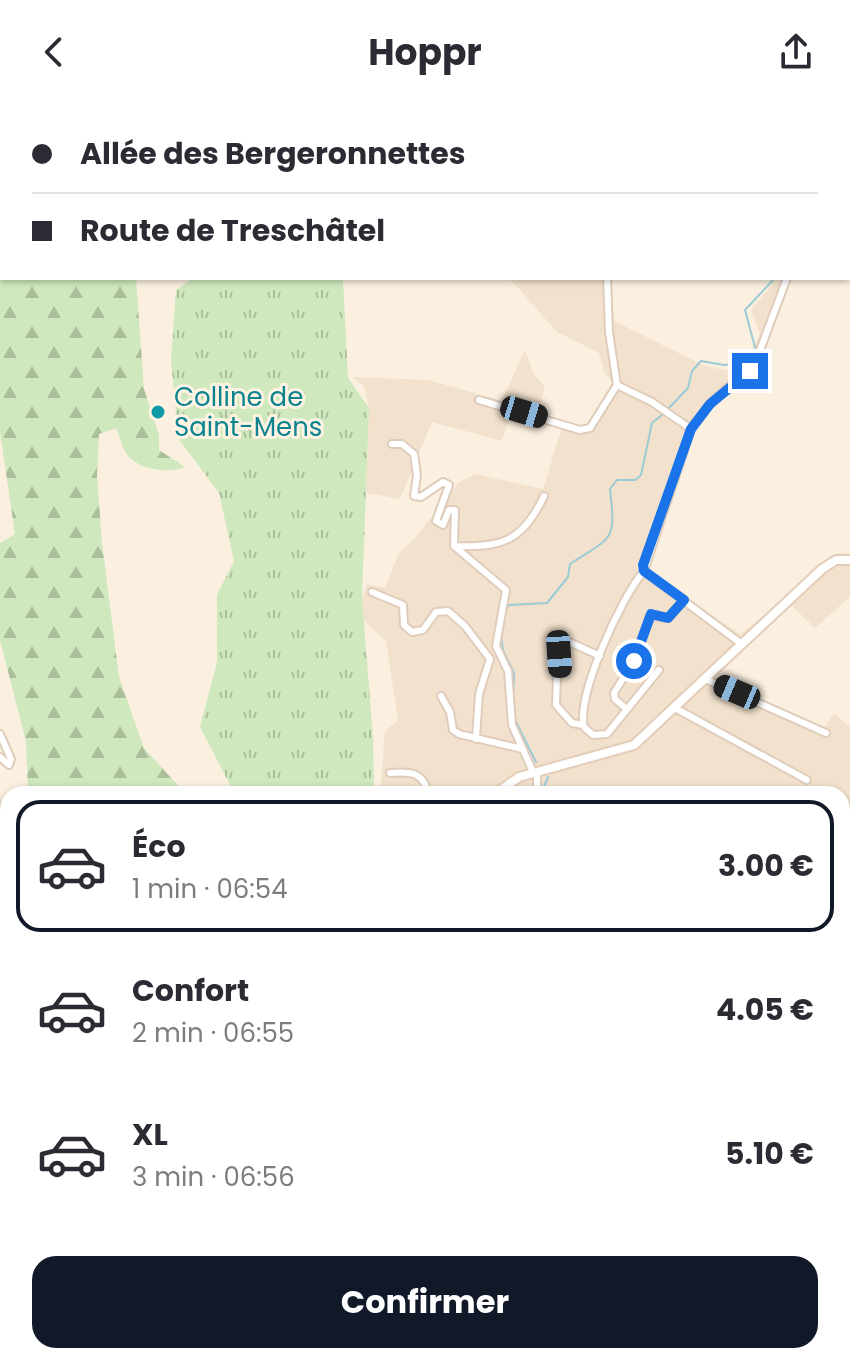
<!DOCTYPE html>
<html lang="fr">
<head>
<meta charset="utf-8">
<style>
  body { margin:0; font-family:Poppins,sans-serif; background:#f7f7f7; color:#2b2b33; height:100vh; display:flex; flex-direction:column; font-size:30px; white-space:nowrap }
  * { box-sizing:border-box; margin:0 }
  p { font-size:26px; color:#7c7c81 }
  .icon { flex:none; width:44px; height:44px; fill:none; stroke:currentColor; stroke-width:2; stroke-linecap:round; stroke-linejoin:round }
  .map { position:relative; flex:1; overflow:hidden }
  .side { position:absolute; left:0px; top:682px; width:850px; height:578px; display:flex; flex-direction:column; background:#fff; border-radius:24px 24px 0 0; box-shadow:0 2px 6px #0004 }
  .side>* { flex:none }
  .top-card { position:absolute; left:0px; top:0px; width:850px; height:176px; box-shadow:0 2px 6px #0004; display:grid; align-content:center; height:176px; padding:0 32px; background:#fff }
  .end { position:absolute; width:36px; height:36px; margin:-18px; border:10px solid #1a73e8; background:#fff; box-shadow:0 0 0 4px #fff }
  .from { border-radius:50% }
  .car { position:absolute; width:24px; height:48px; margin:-24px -12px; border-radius:10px; box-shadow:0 0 6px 2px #0007; background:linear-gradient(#222 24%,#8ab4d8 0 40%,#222 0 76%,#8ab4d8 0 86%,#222 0) }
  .top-card b { display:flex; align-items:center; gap:28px; height:76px; font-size:30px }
  .top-card b+b { border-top:2px solid #e1e1e2 }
  .top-card i { width:20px; height:20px; background:#2b2b33 }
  ul { padding:14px 0 0; list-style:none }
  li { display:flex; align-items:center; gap:24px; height:132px; margin:0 16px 12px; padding:0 16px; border:4px solid transparent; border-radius:24px }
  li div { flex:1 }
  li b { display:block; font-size:30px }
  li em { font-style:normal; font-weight:700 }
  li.on { border-color:#111827 }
  li>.icon { width:72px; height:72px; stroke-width:1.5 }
  .button { display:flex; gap:16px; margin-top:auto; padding:16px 32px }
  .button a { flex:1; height:92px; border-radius:24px; background:#111827; color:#fff; font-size:32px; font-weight:700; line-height:92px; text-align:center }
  header { display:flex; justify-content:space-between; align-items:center; height:104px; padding:0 32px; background:#fff; font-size:36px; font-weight:700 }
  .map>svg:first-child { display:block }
  .residential { fill:#f2e2cd }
  .grass { fill:url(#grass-tufts) }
  .forest { fill:url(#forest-firs) }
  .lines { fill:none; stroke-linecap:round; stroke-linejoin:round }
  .stream { stroke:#9bcbd5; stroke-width:2 }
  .street-casing { stroke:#dfccbb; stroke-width:10 }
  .secondary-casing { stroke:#e3cdb9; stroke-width:12 }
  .street { stroke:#fff; stroke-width:6 }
  .secondary { stroke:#fff; stroke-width:8 }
  .route { stroke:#1a73e8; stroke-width:10 }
  .culture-dot { fill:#0f9aa8; stroke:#fff4e4; stroke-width:3 }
  .labels { text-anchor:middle; stroke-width:6; stroke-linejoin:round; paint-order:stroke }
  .culture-label { font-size:26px; fill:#0d838f; stroke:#fff4e4; text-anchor:start }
</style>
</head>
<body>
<header><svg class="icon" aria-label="back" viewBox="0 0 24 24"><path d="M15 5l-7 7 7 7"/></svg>Hoppr<svg class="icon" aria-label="share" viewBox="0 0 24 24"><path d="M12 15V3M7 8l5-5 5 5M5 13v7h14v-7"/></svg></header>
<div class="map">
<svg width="850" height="1259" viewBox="0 0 850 1259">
  <defs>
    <pattern id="grass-tufts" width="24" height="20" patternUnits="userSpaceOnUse" patternTransform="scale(2)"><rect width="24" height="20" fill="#cfe8be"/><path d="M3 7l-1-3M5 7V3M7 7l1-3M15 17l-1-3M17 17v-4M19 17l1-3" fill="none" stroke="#acbf9c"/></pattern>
    <pattern id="forest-firs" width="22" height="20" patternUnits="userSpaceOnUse" patternTransform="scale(2)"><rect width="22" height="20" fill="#cfe8be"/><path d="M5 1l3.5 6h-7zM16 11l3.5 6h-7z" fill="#acbf9c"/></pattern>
  </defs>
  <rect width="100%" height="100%" fill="#fbf0df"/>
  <!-- residential -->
  <path class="residential" d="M509,174H611L614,217L705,262L739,269L760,230L751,206L777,174H790L756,264L705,310L692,327L647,466L740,530L779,500L821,460L838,449L850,450V493L815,524L791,501L712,575L824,625L834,609L850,623V715L842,712V690H380L385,627L398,616L386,537L363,516L362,494L367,480L385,484L399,449L414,435L458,379L475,370L543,385L562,323L511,308L502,337L432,318L400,395L366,389L369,304L364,282L352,273L429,276L502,297L525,245L533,269L545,283L538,310L585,324L613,279L604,268L599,249L557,228Z
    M0,694L8,702V1252H262L268,1259H0Z"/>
  <!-- grass -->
  <path class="grass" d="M172,0H376L171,2Z
    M193,174H343L348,274L369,304L362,494L373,633L374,690H235L200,623L217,558V491L234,457L219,389L178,334L171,256L176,186Z"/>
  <!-- forest -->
  <path class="forest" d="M0,0H76L2,2V174H136L144,285L159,331V346L185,363C169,370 143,366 130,354C123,348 120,333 116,324L99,330L97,372L102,439L119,573L144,644L183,687L215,690H30L28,685L26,638L0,536V439L15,430L0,328Z
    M842,898L850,912V1259H412V1252H842Z"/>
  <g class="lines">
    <!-- stream -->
    <path class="stream" d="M808,2V0
      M668,305L688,284L692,267L701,257L724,261L746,259L756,247L745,206L775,174
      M506,505L509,501L547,499L568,473L570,460C613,432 616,438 610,385L617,376H635L641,371L652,319L663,310
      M501,531L503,546L514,569L513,594
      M515,616L536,658
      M541,690L548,673
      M427,1259L429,1252"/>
    <defs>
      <path id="street" d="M594,0L595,2
        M133,2L134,0
        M848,78L850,74
        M617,281L652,298L691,325
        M479,296L580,326L590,324L617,281L609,228L607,174
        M392,340H402L414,350L417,371L414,392L421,393L443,378L449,381L436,417L443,421L449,406H455L454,442
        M454,442L506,486L496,542L508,567L512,621L533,668
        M455,442C502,444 523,437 544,392
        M644,467L739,538
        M372,488L403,501L404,521L412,528L423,526L436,508L448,507L465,522L490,555L479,590L476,635
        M659,566L607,630L593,631L584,623C576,591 622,492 644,467L691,325L710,300L756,257L787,174
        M705,575L826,629
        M441,592L450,608L453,626L459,630L522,645
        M623,602L615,595L614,589L634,557L650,512L668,514L684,496
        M675,604L807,676
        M583,621L572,619L556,601L558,543L567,537L600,552
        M0,630L11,655L9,661L0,653
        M537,668V690
        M390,669C410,667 424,668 428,690
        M0,726L8,740
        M0,778L8,776
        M0,987L8,982
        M114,1252L116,1259
        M146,1252L151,1259
        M164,1259L172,1252"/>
      <path id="secondary" d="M495,690L519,673L634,641L822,465L836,456H850
        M0,888L8,893
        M0,1103L8,1114
        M89,1252L91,1259"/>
    </defs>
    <!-- street casing -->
    <use href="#street" class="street-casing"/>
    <!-- secondary casing -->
    <use href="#secondary" class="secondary-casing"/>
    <!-- street -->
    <use href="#street" class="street"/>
    <!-- secondary -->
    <use href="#secondary" class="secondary"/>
  </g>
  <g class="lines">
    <!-- route -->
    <path class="route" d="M634,557L651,510L668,514L684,496L644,467L643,461L691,325L710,300L750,267"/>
  </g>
  <!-- markers -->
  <circle class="culture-dot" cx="158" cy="308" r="8"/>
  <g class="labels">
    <!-- culture labels -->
    <g class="culture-label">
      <text x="174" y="302">Colline de<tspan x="174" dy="30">Saint-Mens</tspan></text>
    </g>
  </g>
</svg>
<i class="end from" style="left:634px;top:557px"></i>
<i class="end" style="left:750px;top:267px"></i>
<i class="car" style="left:524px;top:308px;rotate:107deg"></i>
<i class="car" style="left:559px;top:550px;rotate:176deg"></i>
<i class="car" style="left:737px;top:588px;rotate:293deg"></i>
<div class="top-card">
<b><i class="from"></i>Allée des Bergeronnettes</b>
<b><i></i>Route de Treschâtel</b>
</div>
<section class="side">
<ul>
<li class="on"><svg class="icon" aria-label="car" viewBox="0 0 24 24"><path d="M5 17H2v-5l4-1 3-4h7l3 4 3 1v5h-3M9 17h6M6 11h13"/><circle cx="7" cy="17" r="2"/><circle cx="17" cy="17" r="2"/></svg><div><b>Éco</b><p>1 min · 06:54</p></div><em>3.00 €</em></li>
<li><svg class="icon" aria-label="car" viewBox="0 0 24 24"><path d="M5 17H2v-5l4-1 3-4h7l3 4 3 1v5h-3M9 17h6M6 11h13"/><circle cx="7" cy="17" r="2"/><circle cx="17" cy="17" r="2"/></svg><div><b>Confort</b><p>2 min · 06:55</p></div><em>4.05 €</em></li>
<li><svg class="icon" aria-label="car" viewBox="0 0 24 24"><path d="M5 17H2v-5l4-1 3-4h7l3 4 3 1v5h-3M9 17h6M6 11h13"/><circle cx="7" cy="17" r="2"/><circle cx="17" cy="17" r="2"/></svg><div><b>XL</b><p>3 min · 06:56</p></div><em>5.10 €</em></li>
</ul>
<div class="button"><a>Confirmer</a></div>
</section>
</div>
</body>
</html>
